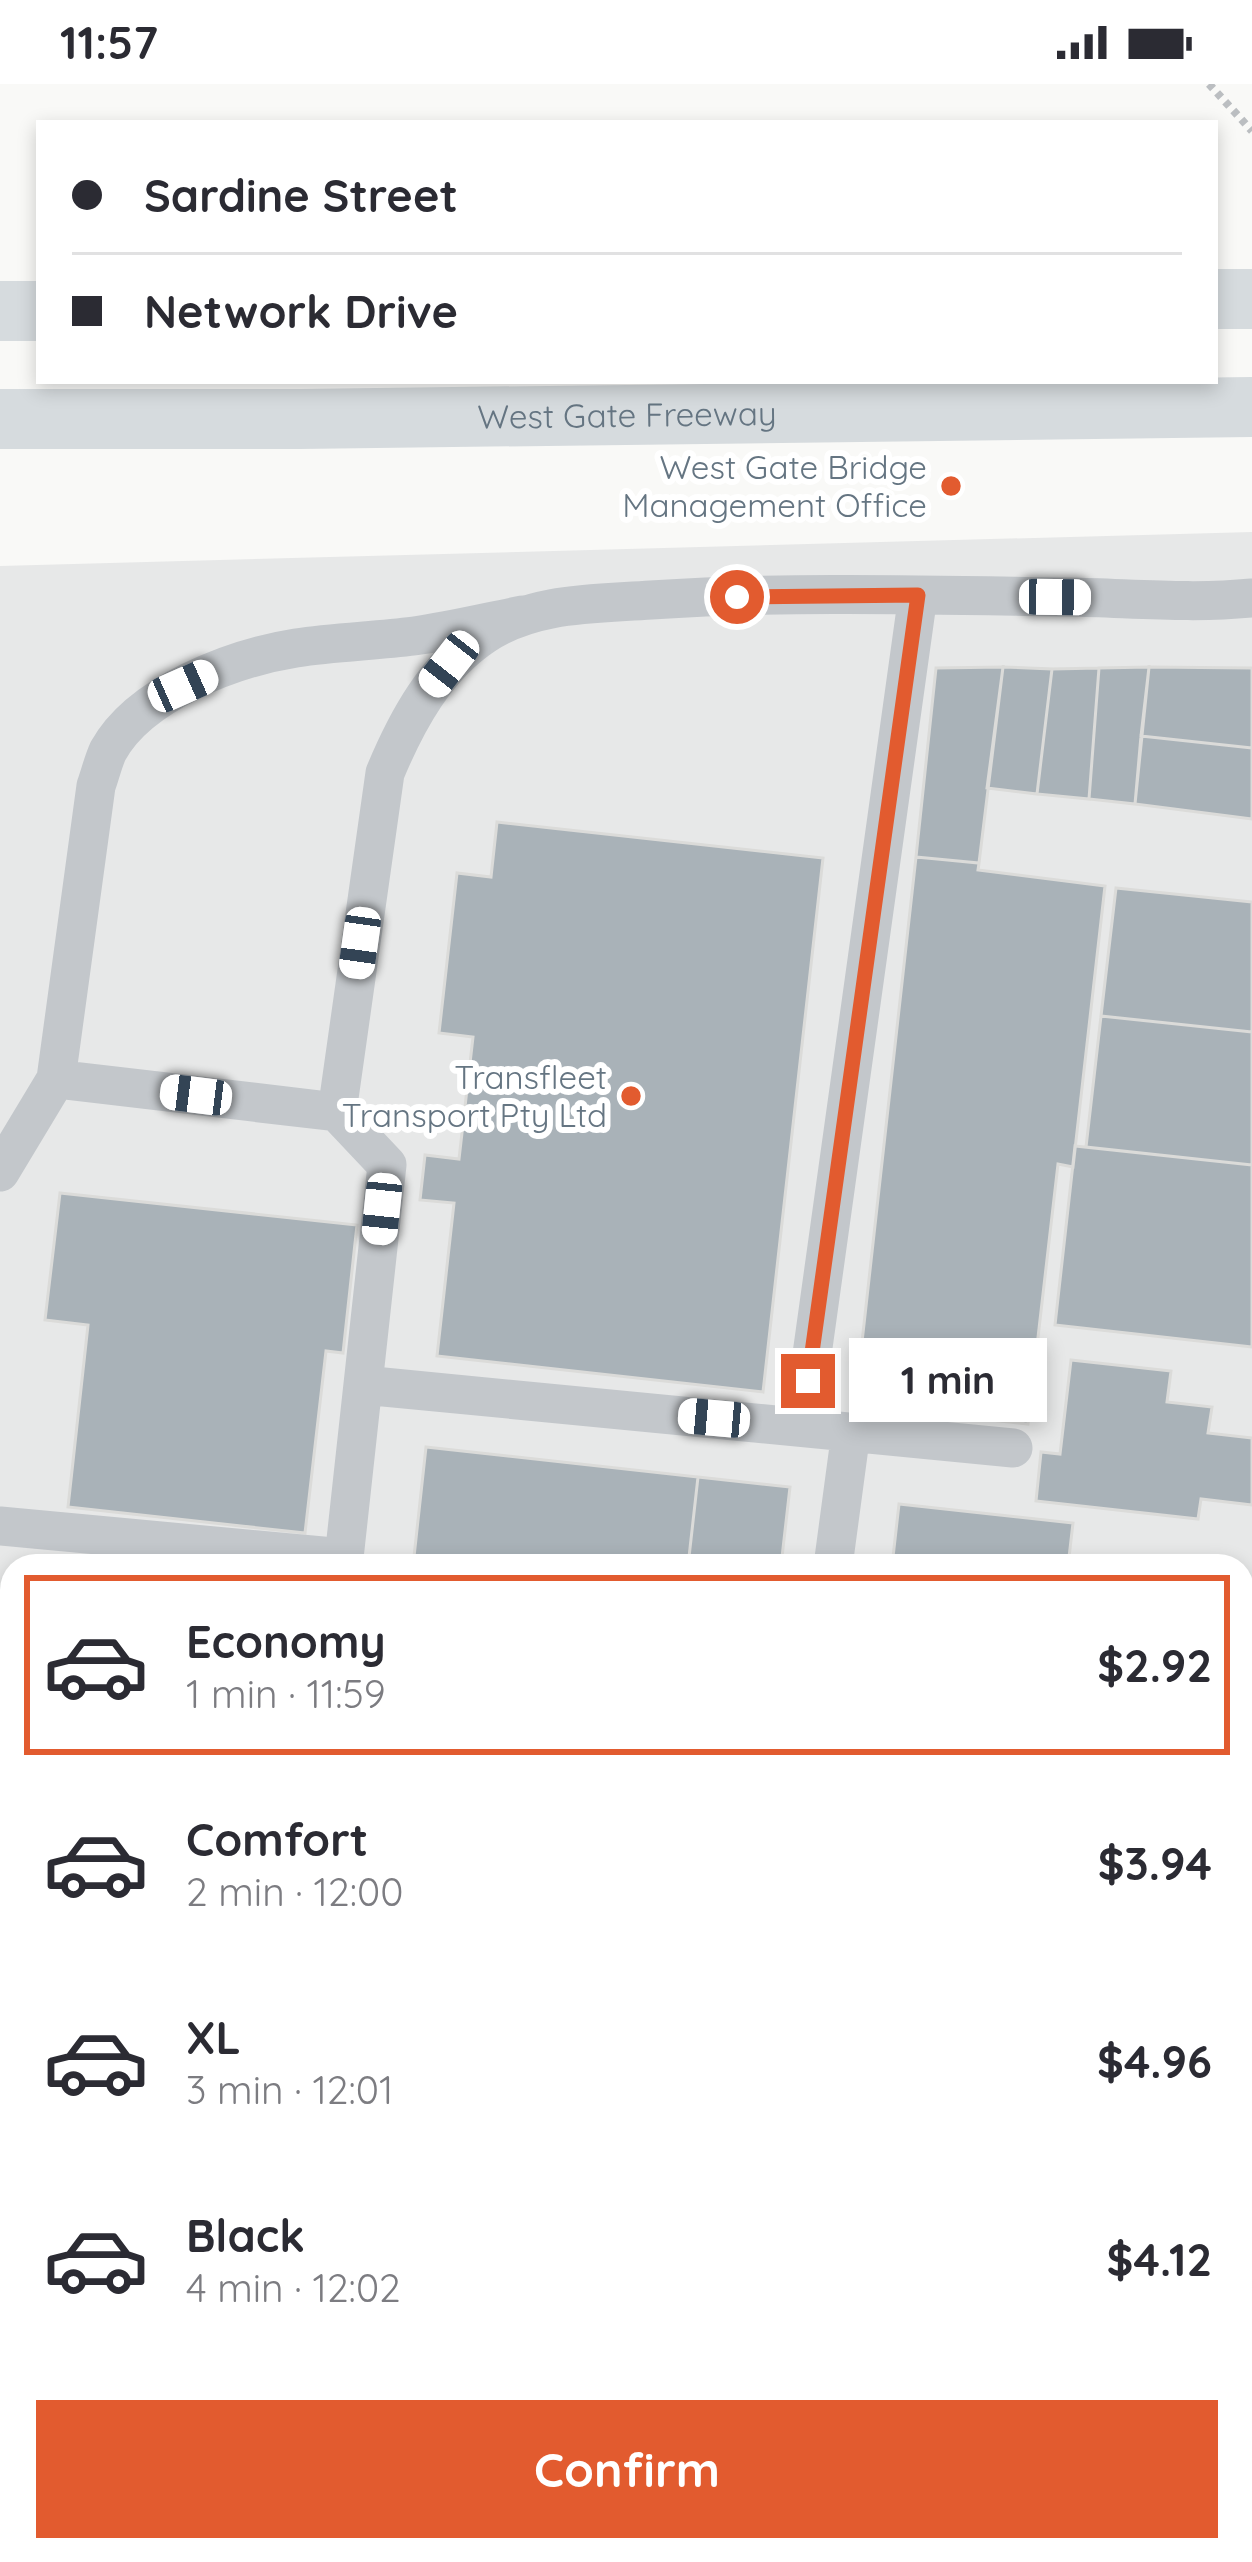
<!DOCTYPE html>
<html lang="en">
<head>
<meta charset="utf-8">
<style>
  body { margin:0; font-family:Quicksand,sans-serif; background:#f2f2f3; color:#2b2b33; height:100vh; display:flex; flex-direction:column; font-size:45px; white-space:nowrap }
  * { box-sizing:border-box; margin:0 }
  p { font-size:39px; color:#7c7c81 }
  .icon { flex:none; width:66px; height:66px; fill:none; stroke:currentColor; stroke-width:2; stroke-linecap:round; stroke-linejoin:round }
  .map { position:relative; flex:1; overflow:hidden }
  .sheet { position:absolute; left:0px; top:1470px; width:1254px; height:1008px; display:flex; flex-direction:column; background:#fff; border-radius:36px 36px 0 0; box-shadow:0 6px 18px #0003 }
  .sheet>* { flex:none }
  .top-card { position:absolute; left:36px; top:36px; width:1182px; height:264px; border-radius:0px; box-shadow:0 6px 18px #0003; display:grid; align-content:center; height:264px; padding:0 36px; background:#fff }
  .end { position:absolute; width:54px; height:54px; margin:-27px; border:15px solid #e25b2f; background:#fff; box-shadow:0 0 0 6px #fff }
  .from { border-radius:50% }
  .bubble { position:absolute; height:84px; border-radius:0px; background:#fff; box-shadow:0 6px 18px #0003; font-size:39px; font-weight:700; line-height:84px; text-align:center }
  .car { position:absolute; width:36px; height:72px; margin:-36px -18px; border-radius:15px; box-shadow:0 0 9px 3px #0007; background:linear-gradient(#fff 24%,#345 0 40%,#fff 0 76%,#345 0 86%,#fff 0) }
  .top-card b { display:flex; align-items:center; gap:42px; height:114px; font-size:45px }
  .top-card b+b { border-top:3px solid #e1e1e2 }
  .top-card i { width:30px; height:30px; background:#2b2b33 }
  ul { padding:21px 0 0; list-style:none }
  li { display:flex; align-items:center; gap:36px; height:180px; margin:0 24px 18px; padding:0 12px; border:6px solid transparent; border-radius:0px }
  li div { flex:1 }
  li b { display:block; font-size:45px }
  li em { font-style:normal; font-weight:700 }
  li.active { border-color:#e25b2f }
  li>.icon { width:108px; height:108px; stroke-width:1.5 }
  .cta { display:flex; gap:24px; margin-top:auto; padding:24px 36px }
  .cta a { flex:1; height:138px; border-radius:0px; background:#e25b2f; color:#fff; font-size:48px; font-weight:700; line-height:138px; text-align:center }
  .status { display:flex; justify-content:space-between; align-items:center; height:84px; padding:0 60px; background:#fff; direction:ltr }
  .status svg { height:33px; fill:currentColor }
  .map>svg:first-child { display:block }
  .built { fill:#e7e8e8; fill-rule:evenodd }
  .building { fill:#a9b2b8; stroke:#dbdbd9; stroke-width:3 }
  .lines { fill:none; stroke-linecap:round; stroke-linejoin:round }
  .path { stroke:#bbbec1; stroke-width:8; stroke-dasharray:6 6; stroke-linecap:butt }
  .minor { stroke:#c3c7cb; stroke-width:39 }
  .highway { stroke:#d6dbde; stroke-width:60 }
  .route { stroke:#e25b2f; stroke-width:15 }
  .poi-dot { fill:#e25b2f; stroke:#fff; stroke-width:4.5 }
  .labels { text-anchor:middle; stroke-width:12; stroke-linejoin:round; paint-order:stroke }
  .street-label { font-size:33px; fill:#657582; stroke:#fff }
  .poi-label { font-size:33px; fill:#657582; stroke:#fff; text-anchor:end }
</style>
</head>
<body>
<div class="status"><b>11:57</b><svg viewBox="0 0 49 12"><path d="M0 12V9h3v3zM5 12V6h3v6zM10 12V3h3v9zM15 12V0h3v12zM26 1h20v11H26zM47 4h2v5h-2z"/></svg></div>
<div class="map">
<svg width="1252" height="2478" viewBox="0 0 1252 2478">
  <rect width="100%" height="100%" fill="#f9f9f7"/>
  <!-- built -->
  <path class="built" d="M1252,448V2478H0V482ZM12,1482H1242V2466H12Z"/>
  <!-- building -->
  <path class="building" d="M1003,583L979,779L916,773L936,584Z
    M1003,583L1052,585L1037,710L987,704Z
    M1149,583L1135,720L1089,715L1099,584Z
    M1149,583L1252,584V664L1141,652Z
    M1099,584L1089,715L1037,710L1052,585Z
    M1141,652L1252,664V735L1135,720Z
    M497,738L823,774L763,1308L437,1272L454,1119L420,1116L425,1071L459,1075L473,953L439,949L457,789L491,793Z
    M916,773L979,779L978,786L1105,802L1073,1083L1058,1080L1028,1340L855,1321Z
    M1116,804L1252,818V948L1101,932Z
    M1101,932L1252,948V1081L1086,1063Z
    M1075,1062L1252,1081V1263L1055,1241Z
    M60,1109L357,1141L343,1269L326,1267L305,1449L68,1423L88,1241L45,1236Z
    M1071,1276L1171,1287L1167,1318L1212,1323L1208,1349L1252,1354V1421L1201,1415L1198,1435L1036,1417L1041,1368L1060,1370Z
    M426,1363L698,1393L688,1482H413Z
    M698,1393L790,1403L781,1482H688Z
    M899,1420L1073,1439L1068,1482H892Z
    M1242,1548L1252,1549V1662L1242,1661Z
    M0,1656L12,1658V1982L0,1981Z
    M1242,1727L1252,1729V2067L1242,2066Z
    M0,1988L12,1989V2083L0,2082Z
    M1242,2247L1252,2248V2335L1242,2334Z
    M0,2251L12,2252V2466H667L666,2478H0Z
    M1242,2370L1252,2371V2478H708L710,2466H1242Z"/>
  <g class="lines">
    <!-- path -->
    <path class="path" d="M1209,0L1252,47"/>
    <!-- minor -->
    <path class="minor" d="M523,531C487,538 451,547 414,552C375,557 335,558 296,564C233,574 140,609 108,667C103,678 100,691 96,702L56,995L337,1028L385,689C407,636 436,583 484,551C533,518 595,520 651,516C790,507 931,511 1070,513C1130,514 1192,520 1252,514
      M0,1088L56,995
      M363,1301L1013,1364
      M802,1342L918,511
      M0,1442L344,1474L387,1081L337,1028
      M833,1482L851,1348
      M0,1559L12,1560
      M1242,1691L1252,1692
      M1242,2101L1252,2102
      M0,2201L12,2196
      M265,2478L267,2466"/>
    <!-- highway -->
    <g class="highway">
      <path d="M1215,215H1252"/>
      <path d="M0,227H39"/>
      <path id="s1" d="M0,335H300L1252,323"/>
    </g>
  </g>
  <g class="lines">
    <!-- route -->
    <path class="route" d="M737,513L918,511L808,1297"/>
  </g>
  <!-- markers -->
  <g class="poi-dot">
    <circle cx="951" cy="402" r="12"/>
    <circle cx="631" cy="1012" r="12"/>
  </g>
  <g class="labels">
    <!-- street labels -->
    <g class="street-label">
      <text dy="12" stroke="none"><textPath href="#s1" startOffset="627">West Gate Freeway</textPath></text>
    </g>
    <!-- poi labels -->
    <g class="poi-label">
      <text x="927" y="395">West Gate Bridge<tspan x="927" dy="38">Management Office</tspan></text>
      <text x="607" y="1005">Transfleet<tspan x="607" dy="38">Transport Pty Ltd</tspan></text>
    </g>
  </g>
</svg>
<i class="end from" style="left:737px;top:513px"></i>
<i class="end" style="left:808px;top:1297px"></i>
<div class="bubble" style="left:849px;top:1254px;width:198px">1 min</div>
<i class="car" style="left:1055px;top:513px;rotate:91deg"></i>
<i class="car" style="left:449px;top:580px;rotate:218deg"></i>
<i class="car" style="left:183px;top:602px;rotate:66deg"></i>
<i class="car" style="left:360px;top:859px;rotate:188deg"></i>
<i class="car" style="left:196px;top:1011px;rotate:277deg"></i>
<i class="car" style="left:382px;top:1125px;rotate:186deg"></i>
<i class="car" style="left:714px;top:1334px;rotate:275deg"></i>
<div class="top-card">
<b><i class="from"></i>Sardine Street</b>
<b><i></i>Network Drive</b>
</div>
<section class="sheet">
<ul>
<li class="active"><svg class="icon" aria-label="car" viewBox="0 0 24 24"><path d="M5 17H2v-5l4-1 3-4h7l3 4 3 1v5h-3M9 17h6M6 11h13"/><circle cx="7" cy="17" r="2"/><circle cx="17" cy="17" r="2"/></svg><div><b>Economy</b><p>1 min · 11:59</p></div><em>$2.92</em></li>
<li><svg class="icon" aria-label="car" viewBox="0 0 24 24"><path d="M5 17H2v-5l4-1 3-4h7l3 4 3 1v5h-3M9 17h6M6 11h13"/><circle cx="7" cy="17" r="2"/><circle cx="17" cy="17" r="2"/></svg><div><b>Comfort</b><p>2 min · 12:00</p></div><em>$3.94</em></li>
<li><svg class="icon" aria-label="car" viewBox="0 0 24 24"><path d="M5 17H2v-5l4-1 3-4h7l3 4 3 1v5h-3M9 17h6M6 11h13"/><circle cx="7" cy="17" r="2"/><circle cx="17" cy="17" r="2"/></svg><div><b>XL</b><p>3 min · 12:01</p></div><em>$4.96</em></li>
<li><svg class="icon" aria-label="car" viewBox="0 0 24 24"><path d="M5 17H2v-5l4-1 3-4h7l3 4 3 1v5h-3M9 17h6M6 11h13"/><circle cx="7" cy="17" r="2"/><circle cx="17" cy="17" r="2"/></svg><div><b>Black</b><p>4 min · 12:02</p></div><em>$4.12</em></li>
</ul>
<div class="cta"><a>Confirm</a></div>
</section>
</div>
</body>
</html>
